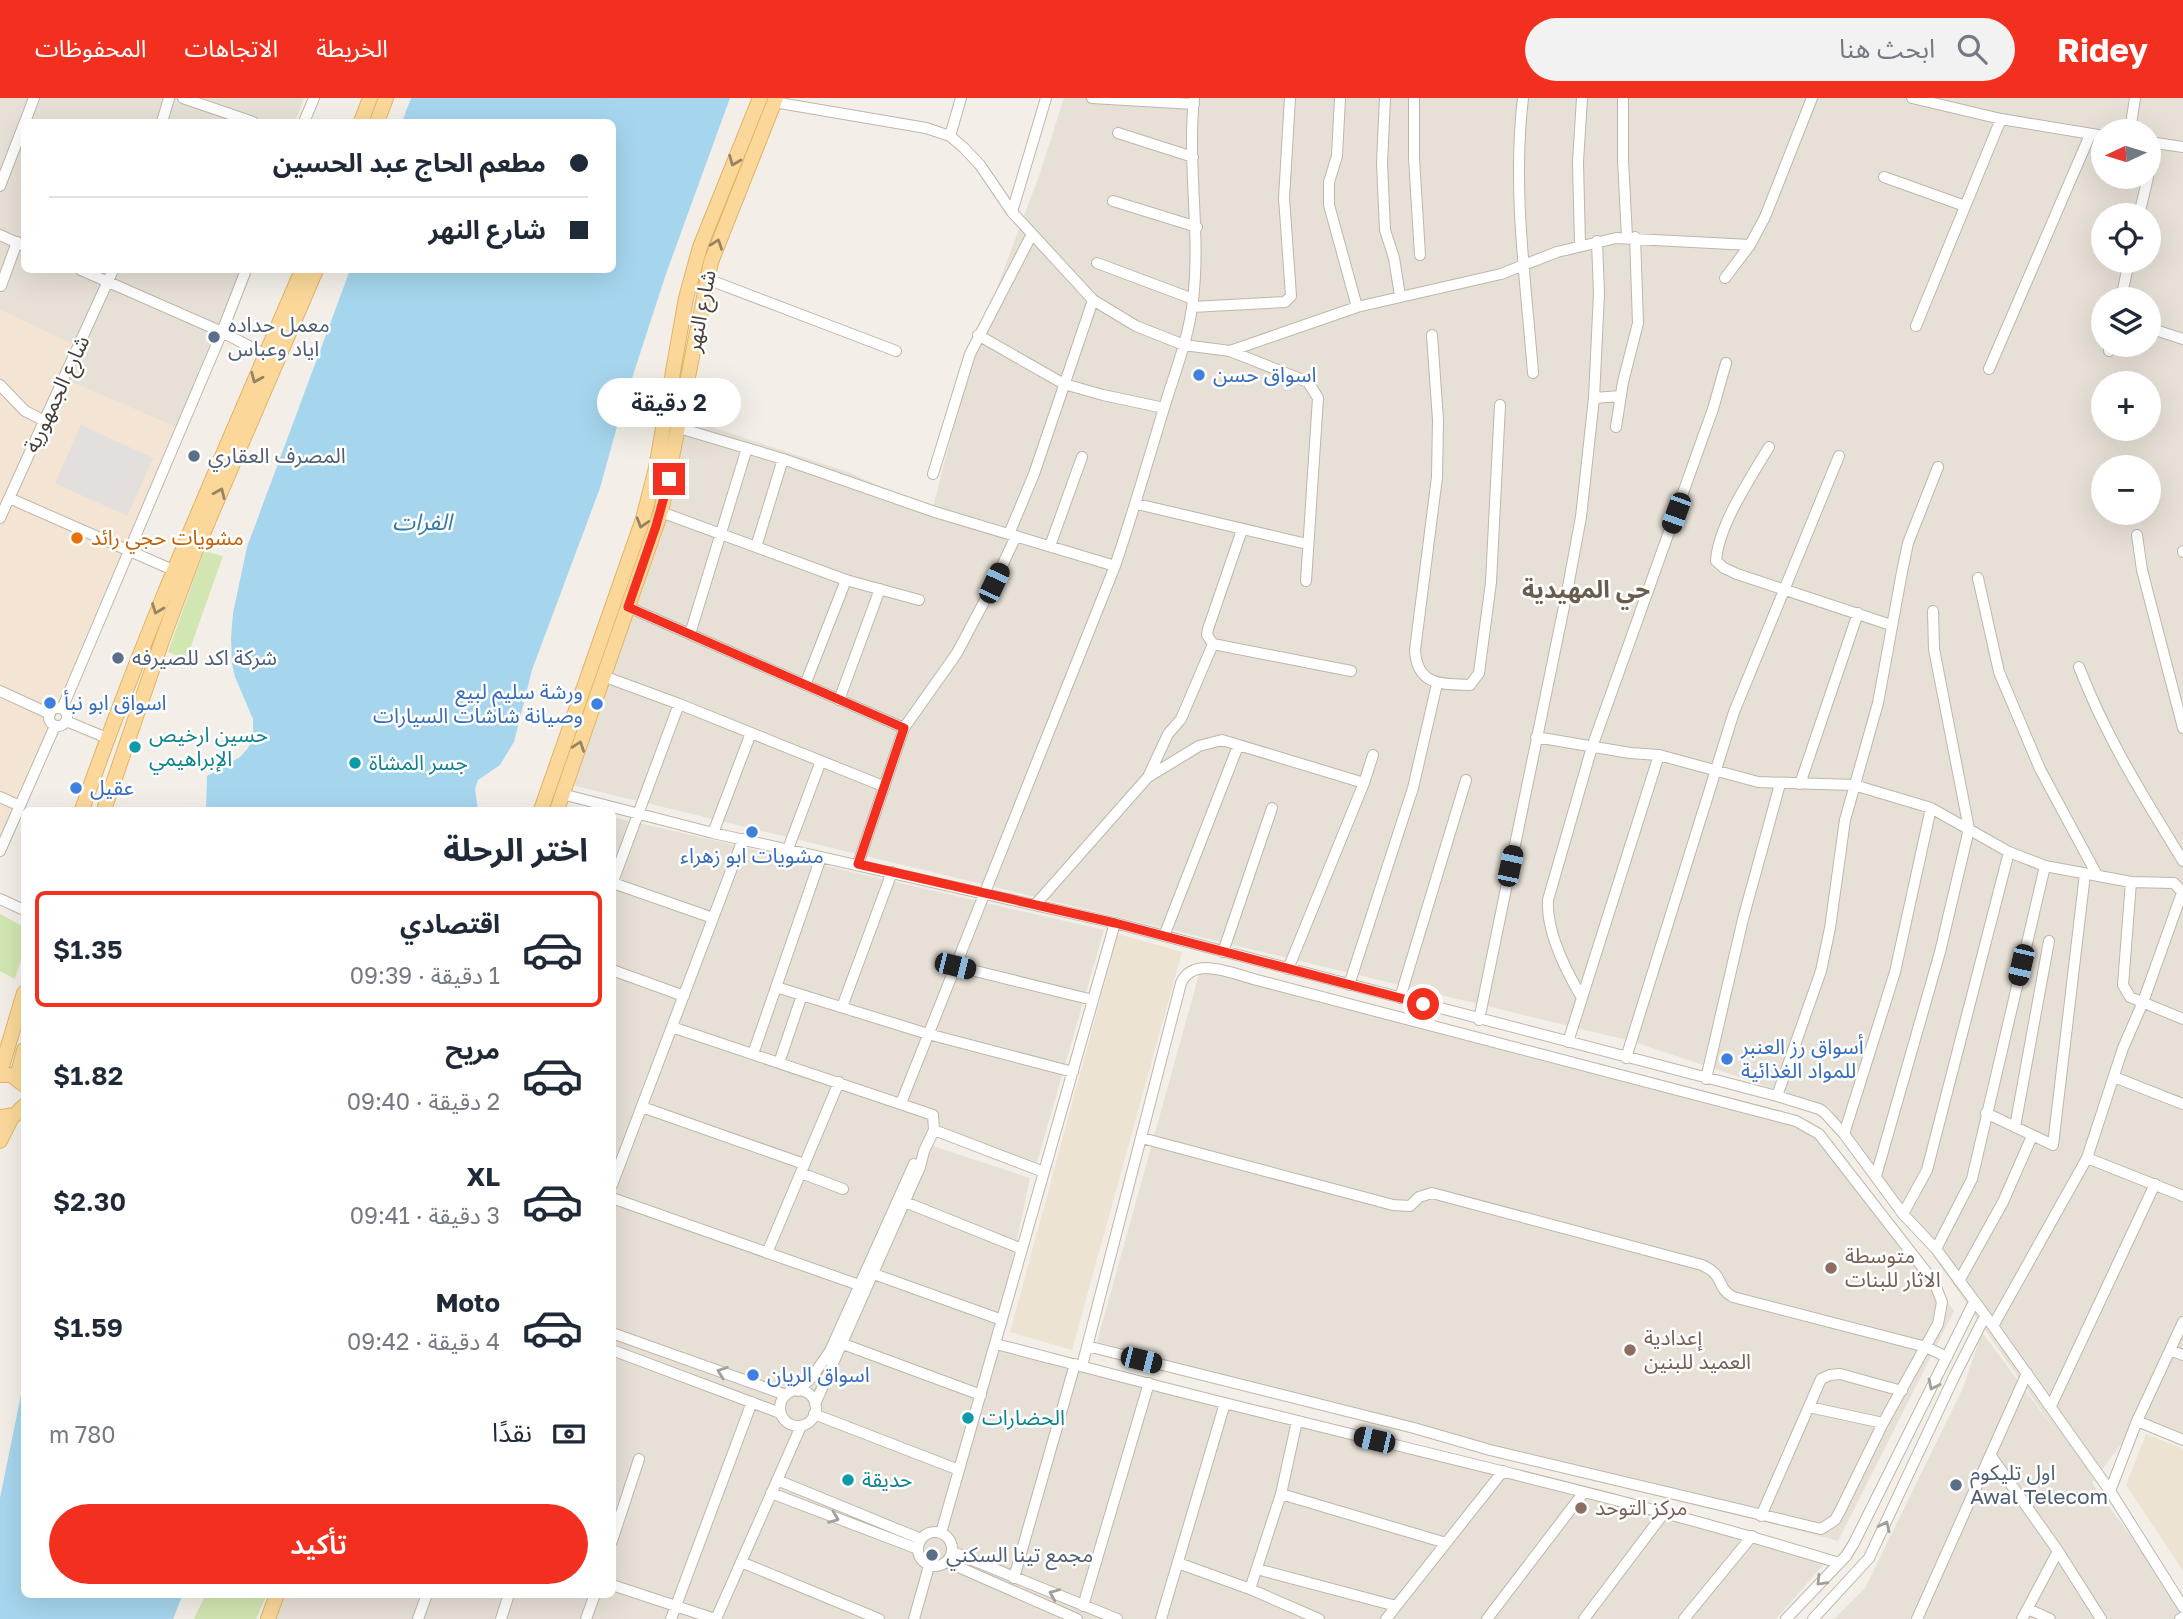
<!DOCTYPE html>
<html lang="ar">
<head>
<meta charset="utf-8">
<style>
  body { margin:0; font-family:"Golos Text","Noto Sans Arabic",sans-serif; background:#f2f2f3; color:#1f2937; direction:rtl; height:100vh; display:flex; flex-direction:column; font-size:26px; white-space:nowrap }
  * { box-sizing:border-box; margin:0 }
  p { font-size:23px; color:#747a83 }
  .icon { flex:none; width:38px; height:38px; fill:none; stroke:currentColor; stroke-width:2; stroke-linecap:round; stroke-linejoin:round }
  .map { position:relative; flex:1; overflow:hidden; direction:ltr }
  .side { position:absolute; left:21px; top:709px; width:595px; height:791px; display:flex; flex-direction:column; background:#fff; border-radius:10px; box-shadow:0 7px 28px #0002; direction:rtl }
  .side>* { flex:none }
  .top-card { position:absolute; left:21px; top:21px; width:595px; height:154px; border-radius:10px; box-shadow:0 7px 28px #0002; direction:rtl; display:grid; align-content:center; height:154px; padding:0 28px; background:#fff }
  .needle { width:46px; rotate:266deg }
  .buttons { position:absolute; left:2091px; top:21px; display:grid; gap:14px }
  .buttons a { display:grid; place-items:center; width:70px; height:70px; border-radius:50%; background:#fff; box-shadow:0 7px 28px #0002; font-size:35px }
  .end { position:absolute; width:32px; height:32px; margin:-16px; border:9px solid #f3301f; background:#fff; box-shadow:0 0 0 4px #fff }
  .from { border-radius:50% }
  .bubble { position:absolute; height:49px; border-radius:24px; background:#fff; box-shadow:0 7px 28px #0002; font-size:23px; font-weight:600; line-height:49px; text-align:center; direction:rtl }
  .car { position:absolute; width:21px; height:42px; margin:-21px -10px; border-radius:9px; box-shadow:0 0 5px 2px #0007; background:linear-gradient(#222 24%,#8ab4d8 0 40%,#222 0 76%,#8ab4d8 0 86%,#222 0) }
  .top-card b { display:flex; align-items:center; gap:24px; height:66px; font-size:26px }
  .top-card b+b { border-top:2px solid #e0e1e3 }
  .top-card i { width:18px; height:18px; background:#1f2937 }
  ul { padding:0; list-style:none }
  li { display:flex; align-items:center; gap:21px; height:116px; margin:0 14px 10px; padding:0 14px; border:4px solid transparent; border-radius:10px }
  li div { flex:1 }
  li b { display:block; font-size:26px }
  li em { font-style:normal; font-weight:600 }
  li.active { border-color:#f3301f }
  li>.icon { width:63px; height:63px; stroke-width:1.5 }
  h2 { padding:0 28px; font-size:32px; line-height:84px }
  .pay { display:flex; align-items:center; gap:18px; height:77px; padding:0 28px; font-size:26px }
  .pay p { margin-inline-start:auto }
  .action { display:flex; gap:14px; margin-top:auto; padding:14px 28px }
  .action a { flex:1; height:80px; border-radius:42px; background:#f3301f; color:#fff; font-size:28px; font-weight:600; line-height:80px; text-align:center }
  header { display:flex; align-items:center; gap:42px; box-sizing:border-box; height:98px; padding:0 35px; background:#f3301f; color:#fff }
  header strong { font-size:33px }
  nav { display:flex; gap:38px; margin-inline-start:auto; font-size:24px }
  .search { width:490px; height:63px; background:#f2f2f3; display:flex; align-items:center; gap:18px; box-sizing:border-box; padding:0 24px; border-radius:38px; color:#747a83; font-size:26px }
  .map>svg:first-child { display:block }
  .residential { fill:#e7e0d6; fill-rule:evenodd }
  .commercial { fill:#f4e4d3 }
  .education { fill:#ece3d2 }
  .green { fill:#d2e6b2 }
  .parking { fill:#e2dfdc }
  .water { fill:#a6d6ee }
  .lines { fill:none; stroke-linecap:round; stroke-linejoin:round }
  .minor-casing { stroke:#beb6aa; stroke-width:12 }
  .major-casing { stroke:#e0b469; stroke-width:16 }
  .minor { stroke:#fff; stroke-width:10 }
  .major { stroke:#fbd899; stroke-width:14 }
  .oneway { stroke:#978463 }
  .oneway2 { stroke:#a29f9b }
  .route { stroke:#f3301f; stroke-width:9 }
  .service-dot { fill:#5c6f8a; stroke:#fff; stroke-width:2.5 }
  .shop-dot { fill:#3f7fe0; stroke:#fff; stroke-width:2.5 }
  .food-dot { fill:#e8710a; stroke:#fff; stroke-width:2.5 }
  .culture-dot { fill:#0f9aa8; stroke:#fff; stroke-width:2.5 }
  .education-dot { fill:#8d6e63; stroke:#fff; stroke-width:2.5 }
  .labels { text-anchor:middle; stroke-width:5; stroke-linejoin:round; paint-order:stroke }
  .street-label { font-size:21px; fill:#463f37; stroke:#fff }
  .service-label { font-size:21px; fill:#4e5e75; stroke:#fff; text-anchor:start }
  .shop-label { font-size:21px; fill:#366cbe; stroke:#fff; text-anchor:start }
  .food-label { font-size:21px; fill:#c56008; stroke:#fff; text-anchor:start }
  .culture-label { font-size:21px; fill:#0d838f; stroke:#fff; text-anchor:start }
  .education-label { font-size:21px; fill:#785e54; stroke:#fff; text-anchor:start }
  .water-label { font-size:23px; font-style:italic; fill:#317da7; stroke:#fff }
  .quarter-label { font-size:24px; font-weight:bold; fill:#695c4e; stroke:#fff }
</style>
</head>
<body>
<header>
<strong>Ridey</strong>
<div class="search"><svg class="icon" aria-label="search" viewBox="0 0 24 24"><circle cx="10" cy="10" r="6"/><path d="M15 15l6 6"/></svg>ابحث هنا</div>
<nav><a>الخريطة</a><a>الاتجاهات</a><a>المحفوظات</a></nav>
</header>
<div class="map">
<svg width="2183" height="1521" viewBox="0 0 2183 1521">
  <rect width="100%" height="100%" fill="#f3efe8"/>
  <!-- residential -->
  <path class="residential" d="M0,0H304L295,24H24V172H243L185,333L66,282L80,250L0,212Z
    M1064,0H2183V1341L2140,1321L2092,1385L2183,1510V1521H1834L1865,1490L1963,1290L1982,1234L2060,1339L1829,1009L1631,943L572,687L687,321L851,375L932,413L972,256L1039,78ZM2104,33H2149V79H2104ZM2104,117H2149V163H2104ZM2104,201H2149V247H2104ZM2104,285H2149V331H2104ZM2104,369H2149V415H2104Z
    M613,719L1104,832L1035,1071L934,1038L715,1521H275L284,1496H612Z
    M1201,869L1813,1031L1954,1213L1838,1443L1097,1244Z
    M933,1048L1030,1080L995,1243L1829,1460L1776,1521H718Z"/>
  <!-- commercial -->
  <path class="commercial" d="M0,212L81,250L67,282L185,333L0,743Z"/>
  <!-- education -->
  <path class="education" d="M1118,836L1182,854L1072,1252L1010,1234Z
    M2146,1336L2183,1351V1473L2126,1387Z"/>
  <!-- green -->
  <path class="green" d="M204,453L223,458L190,551L193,564L168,554Z
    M0,816L24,829V851L15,881L0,873Z
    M206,1496H267L256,1521H194Z"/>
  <!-- parking -->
  <path class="parking" d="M81,327L153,360L127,418L55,385Z"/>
  <!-- water -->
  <path class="water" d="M411,0H730L666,176L621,314L600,390L532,572L514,644L500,667L478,682L475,691L478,712H206L207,678L240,659L248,650L253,640V621L235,579L232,566L231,540L233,515L247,449L350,172H612V24H402Z
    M24,1282V1496H183L173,1521H0V1400Z"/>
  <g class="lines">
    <defs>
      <path id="minor" d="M183,0L253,24
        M1092,0L1194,6
        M1340,0L1337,58L1329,84V107L1357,209
        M1385,0L1382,65L1385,132L1394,160L1400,198
        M1414,0V60L1420,157
        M1523,0C1512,91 1526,184 1533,275
        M1623,0V62L1627,139
        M1912,0L2001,21L2104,38
        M774,4L926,30L950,38L964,50L980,67L1012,114L1093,202L1136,228L1184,247L1230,253L1357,209L1501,176L1557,154L1616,140L1750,147
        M25,24L34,0
        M162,24L169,0
        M304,24L314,0
        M2130,33L2135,0
        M1118,35L1193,59
        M950,38L961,0
        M2149,44L2183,49
        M2149,74L2155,45
        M1884,79L1965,108
        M0,88L24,26
        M1113,103L1197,129
        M1012,114L1046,0
        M2139,117L2148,79
        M0,137L24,148
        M1580,147L1578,64L1582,0
        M1097,165L1193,201
        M81,172L222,234L266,257
        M1725,180L1750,147L1765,119L1812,0
        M707,181L896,253
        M1,188L17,144
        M2121,201L2129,163
        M1192,209L1285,204L1291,198L1284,100L1290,0
        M1916,228L2001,21
        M2149,230L2183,241
        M978,237L1064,286L1103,297L1164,310
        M1432,237L1438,322L1437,379L1415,552C1417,588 1442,586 1470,587L1479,575L1491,484L1500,307
        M1230,253L1308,284L1318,300L1306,483
        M2109,253L2111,247
        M1989,271L2090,37
        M0,287L25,313L45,323
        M1594,300L1621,298
        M1616,329L1623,284L1638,225L1635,139
        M679,330L783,361L935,414L1115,468
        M1769,349C1751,379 1718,428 1716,463L1724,470L1737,476L1891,527
        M933,376L970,256L1032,136
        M9,400L173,472
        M1137,406L1307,446
        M661,414L846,482L919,502
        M0,420L113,172
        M1242,432L1208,531L1207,537L1213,546L1351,573
        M1009,436L1034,376L1093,202
        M2137,437L2142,472L2183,630
        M1050,448L1082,359
        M756,449L783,361
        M2183,453V454
        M1978,480L1999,574L2040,671L2097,777
        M628,509L904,630
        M690,536L747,350
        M2079,569C2107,641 2143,698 2183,763
        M603,578L679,606L883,688
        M805,587L846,482
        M0,593L50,616
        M839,602L880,491
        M49 619a9 9 0 1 1 18 0a9 9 0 1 1-18 0Z
        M62,611L222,234L246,172
        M66,623L107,640
        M1536,639L1630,655L1659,657L1758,684L1854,687L1931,710L2009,754L2045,768L2131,784L2174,785L2182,794
        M1148,679L1199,648L1222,642L1364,685
        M1800,686L1858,515
        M562,696L713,735L1115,825L1777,998L1819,1011L1824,1014L1844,1036L1903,1116L1936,1151L1993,1228L2110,1393L2183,1509
        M0,699L20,708
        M713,735L751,635
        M788,751L821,663
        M0,753L55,628
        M858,766L904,630L957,555L994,485L1016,438
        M2131,784L2123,887L2130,899L2183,921
        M613,785L713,820
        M612,786L679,606
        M0,801L24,812
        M1035,807L1148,679L1168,636L1181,621L1213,546
        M1164,838L1238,648
        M1223,854L1272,710
        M955,868L1093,902
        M1288,871L1364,685L1373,657
        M612,872L684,898
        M1349,887L1413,690L1437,586
        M776,889L928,936L1073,974
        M1400,900L1466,682
        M1582,900C1566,873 1546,833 1548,802L1592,649L1713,311L1726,265
        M842,909L892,774
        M1479,922L1567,494L1581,419L1594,300L1599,195L1597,143
        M672,929L933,1017L934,1032L924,1053L920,1069L815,1306
        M1568,944L1659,657
        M753,956L821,759
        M1626,960L1734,614L1839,358
        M779,965L802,897
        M2114,979L2183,1006
        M1706,981L1743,821L1780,686
        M1777,998L1821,873L1830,830L1845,722L1878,605L1902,474L1908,445L1938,369
        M901,1005L1115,468C1133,415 1148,363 1164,310C1175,274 1189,239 1193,202C1201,135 1187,67 1194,0
        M642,1009L804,1066
        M1986,1015L2053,1047L2085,776
        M2015,1029L2049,843
        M934,1032L1044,1074
        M1844,1036L1895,874L1931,710
        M1142,1040L1393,1107L1410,1108L1419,1099L1432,1095L1702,1167C1726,1178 1715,1189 1733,1199L1926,1249L1947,1259
        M2087,1060L2183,1098
        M801,1075L843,1091
        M1876,1078L1940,854L1969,731L1934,551L1933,513
        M612,1087L743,741
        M612,1100L859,1187
        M905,1104L1022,1151
        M1903,1116L1927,1072L2009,754
        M1936,1151L1972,1081L2045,768
        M767,1155L839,984
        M874,1176L1002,1222
        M1959,1183L2003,1104L2032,1038
        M1993,1228L2087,1060L2123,950L2143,904L2183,792
        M612,1235L786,1297
        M843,1246L981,1297
        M996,1246C1096,1272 1197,1299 1298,1323C1479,1368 1661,1410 1839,1465
        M612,1252L780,1315
        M2170,1252L2183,1257
        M1082,1268L1181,885C1194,857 1234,876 1257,882L1796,1023L1819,1036L1934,1184L1942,1204L1938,1226L1883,1325L1840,1413L1835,1422L1821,1431L1490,1352L1414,1330L1087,1248
        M780 1310a18 18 0 1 1 36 0a18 18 0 1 1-36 0Z
        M798,1293L812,1279L830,1253L914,1066
        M2051,1308L2155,1086
        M1809,1309L1883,1325
        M814,1316L959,1372
        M2137,1323L2183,1342
        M1991,1358L2058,1453L2101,1521
        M777,1382L921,1441
        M2110,1393L2137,1323L2183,1224
        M771,1395L918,1451
        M1281,1396L1446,1445
        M1761,1418L1821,1281L1830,1277L1840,1276L1902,1293
        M918 1451a17 17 0 1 1 34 0a17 17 0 1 1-34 0Z
        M941,1435L1115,825
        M612,1443L639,1361
        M953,1454L1117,1521
        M741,1464L879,1521
        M947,1464L1077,1521
        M1178,1465L1250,1491L1319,1521
        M1257,1471L1396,1508
        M1014,1480L1075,1266
        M612,1487L715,1521
        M1250,1491L1281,1396L1297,1323
        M1083,1508L1149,1285
        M2028,1511L2050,1521
        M418,1521L427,1496
        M501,1521L509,1496
        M586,1521L595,1496
        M671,1521L752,1304
        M716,1521L801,1328
        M914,1521L929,1468
        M1161,1521L1225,1305
        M1386,1521L1503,1373
        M1487,1521L1584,1394
        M1584,1521L1664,1415
        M1684,1521L1752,1438
        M1786,1521L1846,1458L1854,1445L1974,1204
        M1813,1521L1869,1460L1954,1279L1985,1218
        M1917,1521L2027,1275
        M2022,1521L2058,1453
        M2180,1521L2183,1519"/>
      <path id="major" d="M361,24L370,0
        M377,24L386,0
        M82,712C146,528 226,351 302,172
        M104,712L163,540L195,454L316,172
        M541,712L643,421L656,370L686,200L700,149L760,0
        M557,712L661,414L711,164L776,0
        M0,975L24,895
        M0,977H11L24,987
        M17,979L24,952
        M0,1019L15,1017L24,1008
        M0,1043L12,1019
        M268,1521L277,1496"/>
    </defs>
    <!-- minor casing -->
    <use href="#minor" class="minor-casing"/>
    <!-- major casing -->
    <use href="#major" class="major-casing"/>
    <!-- minor -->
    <use href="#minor" class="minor"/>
    <!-- major -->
    <use href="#major" class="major"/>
  </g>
  <!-- one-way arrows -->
  <defs><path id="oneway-chevron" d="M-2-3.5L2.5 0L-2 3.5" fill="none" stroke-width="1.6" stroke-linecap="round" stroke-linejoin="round" transform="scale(1.75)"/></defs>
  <g class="oneway">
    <use href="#oneway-chevron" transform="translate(734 63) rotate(112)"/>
    <use href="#oneway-chevron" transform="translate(717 146) rotate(-70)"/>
    <use href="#oneway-chevron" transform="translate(256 280) rotate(113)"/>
    <use href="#oneway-chevron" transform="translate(220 395) rotate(-66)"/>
    <use href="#oneway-chevron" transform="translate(642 425) rotate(107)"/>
    <use href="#oneway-chevron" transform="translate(157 511) rotate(111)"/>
    <use href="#oneway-chevron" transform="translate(579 648) rotate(-71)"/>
  </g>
  <g class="oneway2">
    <use href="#oneway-chevron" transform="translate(722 1274) rotate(-160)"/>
    <use href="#oneway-chevron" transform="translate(1933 1287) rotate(116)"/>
    <use href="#oneway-chevron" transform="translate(834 1420) rotate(21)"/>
    <use href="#oneway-chevron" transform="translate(1885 1428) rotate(-65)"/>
    <use href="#oneway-chevron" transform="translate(1821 1483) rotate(134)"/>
    <use href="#oneway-chevron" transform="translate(1054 1496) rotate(-157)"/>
  </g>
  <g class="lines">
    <!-- route -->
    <path class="route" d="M669,381L656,428L628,509L904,630L858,766L1115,825L1423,906"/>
  </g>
  <!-- markers -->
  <g class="service-dot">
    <circle cx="214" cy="239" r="7"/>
    <circle cx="194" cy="358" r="7"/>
    <circle cx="118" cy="560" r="7"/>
    <circle cx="1956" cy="1387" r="7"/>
    <circle cx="932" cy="1457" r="7"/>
  </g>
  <g class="shop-dot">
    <circle cx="1199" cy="277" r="7"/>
    <circle cx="50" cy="605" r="7"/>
    <circle cx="597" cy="606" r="7"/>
    <circle cx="76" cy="690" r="7"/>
    <circle cx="752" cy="734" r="7"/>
    <circle cx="1727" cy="961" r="7"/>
    <circle cx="753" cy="1277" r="7"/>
  </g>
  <circle class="food-dot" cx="77" cy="440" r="7"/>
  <g class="culture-dot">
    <circle cx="135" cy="649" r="7"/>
    <circle cx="355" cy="665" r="7"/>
    <circle cx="968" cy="1320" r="7"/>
    <circle cx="848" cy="1382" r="7"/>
  </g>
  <g class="education-dot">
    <circle cx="1831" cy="1170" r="7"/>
    <circle cx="1630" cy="1252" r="7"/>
    <circle cx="1581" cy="1410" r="7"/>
  </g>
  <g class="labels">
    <!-- street labels -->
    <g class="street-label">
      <text transform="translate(701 213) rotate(-79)" y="7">شارع النهر</text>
      <text transform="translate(57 296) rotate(-65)" y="7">شارع الجمهورية</text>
    </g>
    <!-- service labels -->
    <g class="service-label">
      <text x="228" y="234">معمل حداده<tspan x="228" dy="24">اياد وعباس</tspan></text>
      <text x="208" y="365">المصرف العقاري</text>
      <text x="132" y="567">شركة اكد للصيرفه</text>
      <text x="1970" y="1382">اول تليكوم<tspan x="1970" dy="24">Awal Telecom</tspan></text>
      <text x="946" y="1464">مجمع تينا السكني</text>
    </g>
    <!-- shop labels -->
    <g class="shop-label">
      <text x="1213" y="284">اسواق حسن</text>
      <text x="583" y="601" text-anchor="end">ورشة سليم لبيع<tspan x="583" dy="24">وصيانة شاشات السيارات</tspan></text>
      <text x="64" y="612">اسواق ابو نبأ</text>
      <text x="90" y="697">عقيل</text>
      <text x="752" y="765" text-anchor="middle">مشويات ابو زهراء</text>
      <text x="1741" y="956">أسواق رز العنبر<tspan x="1741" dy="24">للمواد الغذائية</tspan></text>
      <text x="767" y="1284">اسواق الريان</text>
    </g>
    <!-- food labels -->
    <g class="food-label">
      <text x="91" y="447">مشويات حجي رائد</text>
    </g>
    <!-- culture labels -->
    <g class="culture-label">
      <text x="149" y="644">حسين ارخيص<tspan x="149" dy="24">الإبراهيمي</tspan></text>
      <text x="369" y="672">جسر المشاة</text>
      <text x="982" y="1327">الحضارات</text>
      <text x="862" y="1389">حديقة</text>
    </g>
    <!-- education labels -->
    <g class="education-label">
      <text x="1845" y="1165">متوسطة<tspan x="1845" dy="24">الاثار للبنات</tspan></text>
      <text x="1644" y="1247">إعدادية<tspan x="1644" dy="24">العميد للبنين</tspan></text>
      <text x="1595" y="1417">مركز التوحد</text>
    </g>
    <!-- water labels -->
    <g class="water-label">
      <text x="422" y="432">الفرات</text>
    </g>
    <!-- quarter labels -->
    <g class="quarter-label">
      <text x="1586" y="500">حي المهيدية</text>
    </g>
  </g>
</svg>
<div class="buttons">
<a><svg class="needle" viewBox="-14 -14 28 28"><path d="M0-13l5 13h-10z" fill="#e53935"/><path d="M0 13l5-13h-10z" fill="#747a83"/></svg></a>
<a><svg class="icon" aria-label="locate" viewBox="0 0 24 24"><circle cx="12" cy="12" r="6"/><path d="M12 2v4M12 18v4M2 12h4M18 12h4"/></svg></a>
<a><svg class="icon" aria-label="layers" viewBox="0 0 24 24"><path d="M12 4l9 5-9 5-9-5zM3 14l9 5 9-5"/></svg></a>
<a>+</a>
<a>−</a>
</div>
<i class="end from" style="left:1423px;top:906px"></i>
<i class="end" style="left:669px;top:381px"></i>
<div class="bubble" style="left:597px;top:280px;width:144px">2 دقيقة</div>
<i class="car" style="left:1676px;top:415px;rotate:200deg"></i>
<i class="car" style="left:994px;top:485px;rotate:25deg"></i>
<i class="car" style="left:1510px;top:768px;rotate:12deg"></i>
<i class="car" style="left:2021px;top:867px;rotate:193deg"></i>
<i class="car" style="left:955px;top:868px;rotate:104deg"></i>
<i class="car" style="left:1141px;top:1262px;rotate:104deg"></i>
<i class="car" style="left:1374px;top:1342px;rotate:283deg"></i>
<div class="top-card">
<b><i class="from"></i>مطعم الحاج عبد الحسين</b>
<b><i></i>شارع النهر</b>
</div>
<section class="side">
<h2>اختر الرحلة</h2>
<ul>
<li class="active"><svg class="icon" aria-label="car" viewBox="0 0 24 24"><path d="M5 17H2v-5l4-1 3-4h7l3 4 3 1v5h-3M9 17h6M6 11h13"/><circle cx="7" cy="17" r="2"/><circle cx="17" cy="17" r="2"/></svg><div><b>اقتصادي</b><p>1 دقيقة · 09:39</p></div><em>$1.35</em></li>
<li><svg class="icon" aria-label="car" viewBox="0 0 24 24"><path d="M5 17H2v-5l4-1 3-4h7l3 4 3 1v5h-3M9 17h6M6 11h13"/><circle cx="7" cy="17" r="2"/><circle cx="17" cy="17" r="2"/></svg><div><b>مريح</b><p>2 دقيقة · 09:40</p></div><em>$1.82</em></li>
<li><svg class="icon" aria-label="car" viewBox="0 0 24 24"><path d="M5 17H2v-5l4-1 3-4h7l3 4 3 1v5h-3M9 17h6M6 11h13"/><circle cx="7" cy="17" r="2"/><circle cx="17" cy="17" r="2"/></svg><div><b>XL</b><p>3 دقيقة · 09:41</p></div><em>$2.30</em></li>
<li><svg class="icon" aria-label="car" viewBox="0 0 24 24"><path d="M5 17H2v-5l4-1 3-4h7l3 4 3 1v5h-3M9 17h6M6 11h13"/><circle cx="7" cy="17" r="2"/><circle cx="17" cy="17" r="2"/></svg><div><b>Moto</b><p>4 دقيقة · 09:42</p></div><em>$1.59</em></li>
</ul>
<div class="pay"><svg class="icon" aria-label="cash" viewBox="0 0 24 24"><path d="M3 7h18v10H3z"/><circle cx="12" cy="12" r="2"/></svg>نقدًا<p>780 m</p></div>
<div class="action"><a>تأكيد</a></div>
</section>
</div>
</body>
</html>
